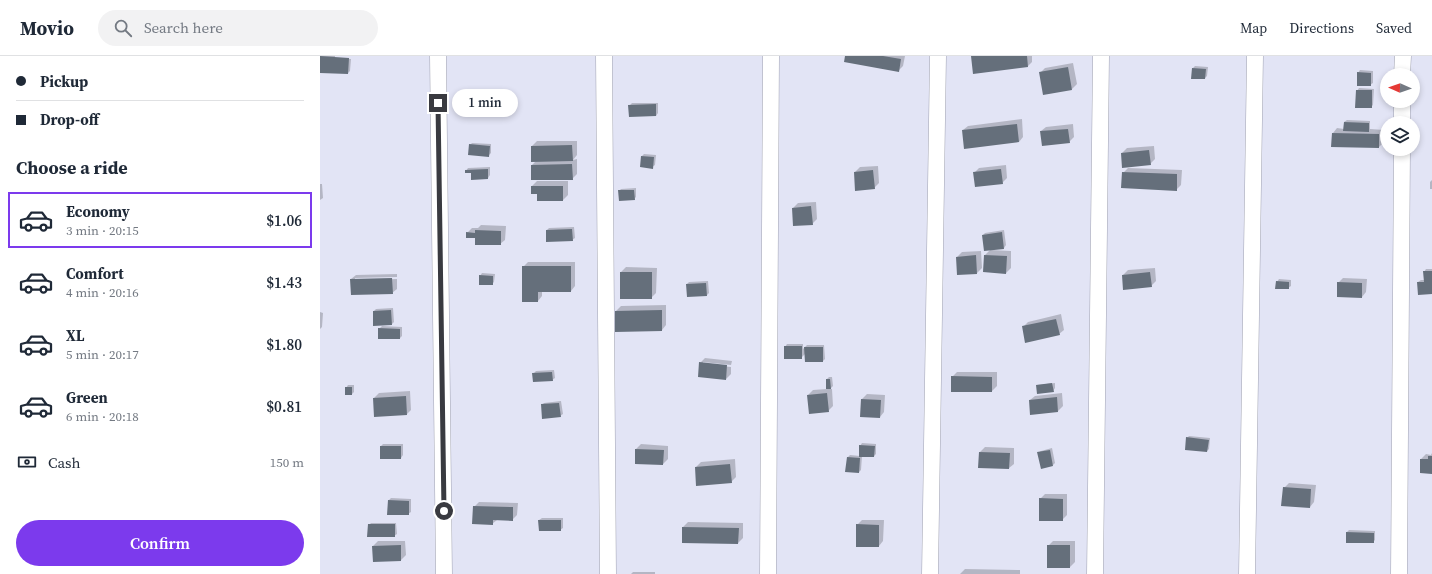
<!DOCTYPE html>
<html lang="en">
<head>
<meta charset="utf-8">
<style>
  body { margin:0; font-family:"Source Serif 4",serif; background:#f2f2f3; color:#1f2937; height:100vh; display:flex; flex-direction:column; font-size:15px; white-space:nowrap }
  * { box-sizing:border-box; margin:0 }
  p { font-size:13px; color:#747a83 }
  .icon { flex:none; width:22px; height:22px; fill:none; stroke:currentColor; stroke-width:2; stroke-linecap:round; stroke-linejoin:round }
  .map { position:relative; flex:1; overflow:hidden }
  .drawer { display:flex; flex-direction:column; background:#fff; width:320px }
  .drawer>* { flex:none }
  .hud { display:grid; align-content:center; height:88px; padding:0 16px; background:#fff }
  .needle { width:26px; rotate:272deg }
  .buttons { position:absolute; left:1060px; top:12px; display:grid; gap:8px }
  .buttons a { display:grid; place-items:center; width:40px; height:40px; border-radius:50%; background:#fff; box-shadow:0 2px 6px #0003; font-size:20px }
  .end { position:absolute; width:18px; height:18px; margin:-9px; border:5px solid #393a40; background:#fff; box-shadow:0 0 0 2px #fff }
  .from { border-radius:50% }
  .bubble { position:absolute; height:28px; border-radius:14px; background:#fff; box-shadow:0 2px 6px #0003; font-size:13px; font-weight:600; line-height:28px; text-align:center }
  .hud b { display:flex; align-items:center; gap:14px; height:38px; font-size:15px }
  .hud b+b { border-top:1px solid #e0e1e3 }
  .hud i { width:10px; height:10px; background:#1f2937 }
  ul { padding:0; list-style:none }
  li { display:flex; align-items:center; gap:12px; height:56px; margin:0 8px 6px; padding:0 8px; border:2px solid transparent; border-radius:0px }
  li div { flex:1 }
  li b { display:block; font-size:15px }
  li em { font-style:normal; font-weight:600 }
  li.selected { border-color:#7c3aed }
  li>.icon { width:36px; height:36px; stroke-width:1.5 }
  h2 { padding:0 16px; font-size:18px; line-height:48px }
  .pay { display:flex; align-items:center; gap:10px; height:44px; padding:0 16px; font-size:15px }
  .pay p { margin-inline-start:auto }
  .action { display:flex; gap:8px; margin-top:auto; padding:8px 16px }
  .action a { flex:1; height:46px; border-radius:24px; background:#7c3aed; color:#fff; font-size:16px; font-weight:600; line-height:46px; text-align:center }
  header { display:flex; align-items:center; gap:24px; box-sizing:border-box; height:56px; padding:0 20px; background:#fff; border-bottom:1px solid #e0e1e3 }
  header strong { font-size:19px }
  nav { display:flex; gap:22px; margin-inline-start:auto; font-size:14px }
  .search { width:280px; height:36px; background:#f2f2f3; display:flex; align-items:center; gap:10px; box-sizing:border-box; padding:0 14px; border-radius:22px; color:#747a83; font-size:15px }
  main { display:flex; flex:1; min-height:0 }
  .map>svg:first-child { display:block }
  .shadow { fill:#0003 }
  .building { fill:#656f7b }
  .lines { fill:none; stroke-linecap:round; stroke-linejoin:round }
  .street-casing { stroke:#a0a2b1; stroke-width:17 }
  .street { stroke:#fff; stroke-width:16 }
  .route { stroke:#393a40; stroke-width:5 }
</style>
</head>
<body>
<header>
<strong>Movio</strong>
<div class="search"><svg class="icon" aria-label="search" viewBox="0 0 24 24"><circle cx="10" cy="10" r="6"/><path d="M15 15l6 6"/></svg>Search here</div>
<nav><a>Map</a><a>Directions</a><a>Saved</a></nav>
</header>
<main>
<section class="drawer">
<div class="hud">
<b><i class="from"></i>Pickup</b>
<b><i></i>Drop-off</b>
</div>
<h2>Choose a ride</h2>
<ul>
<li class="selected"><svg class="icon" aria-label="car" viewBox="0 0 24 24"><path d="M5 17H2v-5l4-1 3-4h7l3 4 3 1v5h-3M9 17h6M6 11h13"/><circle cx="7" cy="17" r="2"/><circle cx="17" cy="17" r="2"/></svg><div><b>Economy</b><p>3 min · 20:15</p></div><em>$1.06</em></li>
<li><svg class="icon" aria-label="car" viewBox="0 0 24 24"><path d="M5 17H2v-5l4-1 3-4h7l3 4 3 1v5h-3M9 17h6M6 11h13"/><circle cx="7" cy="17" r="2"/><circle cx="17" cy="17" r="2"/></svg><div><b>Comfort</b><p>4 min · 20:16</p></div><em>$1.43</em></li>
<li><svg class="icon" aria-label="car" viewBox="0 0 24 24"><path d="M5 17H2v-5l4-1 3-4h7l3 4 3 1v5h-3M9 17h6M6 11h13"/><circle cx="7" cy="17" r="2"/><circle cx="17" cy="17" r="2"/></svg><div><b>XL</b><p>5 min · 20:17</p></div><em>$1.80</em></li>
<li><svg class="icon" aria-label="car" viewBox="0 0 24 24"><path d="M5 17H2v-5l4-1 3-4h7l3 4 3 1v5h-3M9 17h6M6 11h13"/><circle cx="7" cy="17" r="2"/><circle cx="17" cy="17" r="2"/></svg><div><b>Green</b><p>6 min · 20:18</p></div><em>$0.81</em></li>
</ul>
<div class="pay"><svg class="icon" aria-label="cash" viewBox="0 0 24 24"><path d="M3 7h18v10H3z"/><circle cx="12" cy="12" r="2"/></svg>Cash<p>150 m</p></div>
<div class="action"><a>Confirm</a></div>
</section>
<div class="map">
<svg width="1112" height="518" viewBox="0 0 1112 518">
  <rect width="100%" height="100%" fill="#e2e4f5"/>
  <!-- shadow -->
  <path class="shadow" d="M0,0H15V2L31,3L30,15L28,17L0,16Z
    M526,0H585L583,10L578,15Z
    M652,0H712V6L707,11Z
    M753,7L757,28L752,33L720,17L725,12Z
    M875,10L888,11L887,20L885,22L873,12Z
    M1040,14L1053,15V27L1050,29L1038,17Z
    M1039,32L1054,33L1053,49L1051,51L1037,35Z
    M312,47H338V57L336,60H310L309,50Z
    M702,63L703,81L699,86L643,74L648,70Z
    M1027,64L1050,65V73L1064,74V86L1059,91L1013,77L1017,72L1024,73V66Z
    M753,68L754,81L749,86L721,75L726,71Z
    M217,85H257V99L253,104L257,103V118L252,123H212V109L216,105L212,90Z
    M152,87L171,88V97L168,100L150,89Z
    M834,90L835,103L830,108L802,97L807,92Z
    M324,98L336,99L335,109L332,111L322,100Z
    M686,109L687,122L682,127L654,117L659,112Z
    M558,110L559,127L554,132L535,116L540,111Z
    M170,111V119L168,122L146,115L148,112Z
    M808,112L862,114L861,129L856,134L803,117Z
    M1112,124V133H1110V126Z
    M217,125H248V139L243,144H218V137L212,130Z
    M0,128H2L3,142L0,144Z
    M316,132V141L314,143L299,135L301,133Z
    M496,146L497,163L492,168L474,169L473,152L478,147Z
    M161,169L186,170L185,184L180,188L147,177L152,172H158Z
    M254,171L255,182L252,184L227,174L229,172Z
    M684,174L686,189L684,192L671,193V194L691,195V212L686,217L665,199L671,193L663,179L665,177Z
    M661,195L662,212L657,217L637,201L642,196Z
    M208,206H255V230L251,235H222V240L218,245L203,211Z
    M306,211L337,212L336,237L331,242L301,216Z
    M835,212L836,225L831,230L803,219L808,214Z
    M1106,213H1112V237L1098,226L1101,224H1105L1104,216Z
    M162,217L175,218L174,226L172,228L160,220Z
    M77,218V221L35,222V224L77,223V233L72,237L31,223L36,219Z
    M1023,222L1047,223L1046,236L1042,241L1018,227Z
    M959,223L971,224V230L968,232L957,226Z
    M388,225L389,237L387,239L367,228L369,226Z
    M346,249V269L342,274L296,255L301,250Z
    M73,252L74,266L72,268L54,255L56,253Z
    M0,256L3,257L2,271L0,273Z
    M741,258L744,274L739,278L703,271L708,266Z
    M62,270L82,271V280L80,282L59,273Z
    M467,288H483V293L487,289H504L505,303L503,305L485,298L481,302L465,291Z
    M385,302L412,305L411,309L383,306V308L411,311V318L406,323L380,307Z
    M234,314L235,322L232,324L213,318L216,315Z
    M637,316H677V330L672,335L632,321Z
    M509,321H512L513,330L510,333H512L513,350L508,355L488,339L493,334L507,333V323Z
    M735,327V332L733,335L717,329Z
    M28,329H34V336L32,338L26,332Z
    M90,335L91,354L87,358L54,342L59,337Z
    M742,337L743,350L738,355L711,358L710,344L715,340Z
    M547,338L565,339L564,356L560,361L541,360L542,343Z
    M241,345L243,358L240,360L222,349L224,347Z
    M869,380L890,382L889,393L887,395L867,382Z
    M542,387L556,388V398L554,400H542L541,414L539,416L528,401L530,399L540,400V390Z
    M63,388H83V399L81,402L61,390Z
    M321,388L348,390V403L343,408L316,393Z
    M665,391L694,392V408L689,412L660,396Z
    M732,392L735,407L733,409L718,397L721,395Z
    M1112,397V417L1101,403L1106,398L1111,399Z
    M415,403L416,421L411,426L376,411L381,406Z
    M969,427L996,429L994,446L990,451L964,432Z
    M725,438H747V459L742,464L720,443Z
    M71,442L91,443V456L88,458L69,444Z
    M159,446L198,447L197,459L192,464H177L172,468L154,451Z
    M222,462H243V472L240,474L219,464Z
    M542,464H564L563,485L559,490L537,469Z
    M368,466L423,467V482L418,487L363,471Z
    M51,467H76L77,478L74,480L49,469Z
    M1029,474L1055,475V484L1053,486L1027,476Z
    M58,485H85L86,499L81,504L53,490Z
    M733,485H755V506L750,511L728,490Z
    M645,513L700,514V518H640Z
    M313,516H335V518H311Z"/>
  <!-- building -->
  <path class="building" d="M0,0L29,2L28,18L0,17Z
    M525,0H563L581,3L579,16L524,6Z
    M651,0H707L708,11L653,18Z
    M748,11L752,34L723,39L719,16Z
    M872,12L886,13L885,23H871Z
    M1037,16L1051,17V30H1037Z
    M1036,34H1052V52H1035Z
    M336,48V60L309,61L308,49Z
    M1024,66L1049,67V76L1023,75Z
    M697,68L699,86L644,93L642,74Z
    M748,73L750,87L722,90L720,75Z
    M1012,77L1059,78V92L1011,91Z
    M149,88L170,90L169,101L148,99Z
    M252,89L253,105L211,106V90Z
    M829,94L831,109L802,112L801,97Z
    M321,100L334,101L333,113L320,111Z
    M252,108L253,124H211V109Z
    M168,113V123L151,124V117H145V114Z
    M681,113L683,128L655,131L653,116Z
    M553,114L555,133L535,135L534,116Z
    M802,116L857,118V135L801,132Z
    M211,130H243V145H217V138H211Z
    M298,134H314L315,144L299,145Z
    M491,150L493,169L473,170L472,152Z
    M252,173L253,185L226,186V174Z
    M155,174L181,175V189H155V182H146V176L155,177Z
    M682,176L684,193L664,195L662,179Z
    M656,199L657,218L637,219L636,201Z
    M664,199L687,200L686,218L663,216Z
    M202,210H251V236H218V246H202Z
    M1103,215H1112V238L1098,239L1097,226H1104Z
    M300,216H332V243H300Z
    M830,216L832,231L803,234L802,219Z
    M159,219L173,220V229H159Z
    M72,222L73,238L31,239L30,223Z
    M956,225L969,226V233H955Z
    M1017,226L1042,227V242L1017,241Z
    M386,227L387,240L367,241L366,228Z
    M71,254L72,269L53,270V255Z
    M342,254V275L295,276V255Z
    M736,263L740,279L705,287L702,270Z
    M58,272L80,273V283H58Z
    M464,290H482V303H464Z
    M484,291H503V306H485Z
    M379,306L407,309L406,324L378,321Z
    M232,316L233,325L213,326L212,317Z
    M631,320L672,321V336H631Z
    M506,323H510L511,333H506Z
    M732,327L734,336L717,338L716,329Z
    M25,331H32V339H25Z
    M507,337L509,356L489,358L487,339Z
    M86,340L87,359L54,361L53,342Z
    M737,341L738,356L710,359L709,344Z
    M541,343L561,344L560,362L540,361Z
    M239,347L241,361L222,363L221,348Z
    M866,381L889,384L887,396L865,394Z
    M539,389L555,390L554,401H539Z
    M60,390H81V403H60Z
    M315,393L344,394L343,409L315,408Z
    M730,394L733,410L721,413L717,396Z
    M659,396L690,397L689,413L658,412Z
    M1108,400H1112V418L1100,417V403H1108Z
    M527,401L540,402L539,417L525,416Z
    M410,408L412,427L376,430L375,411Z
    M963,431L991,433L990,452L961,450Z
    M719,442L743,443V465H719Z
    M68,444L89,445V459H67Z
    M153,450L193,451V465L173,464V469L152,468Z
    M218,464H241V475H219Z
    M48,468H75V481H47Z
    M536,468L559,469V491H536Z
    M362,471L419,472L418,488L362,487Z
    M1026,476L1054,477V487H1026Z
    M81,489V505L53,506L52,490Z
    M727,489H750V512H727Z"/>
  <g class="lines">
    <defs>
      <path id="street" d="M118,0L124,518
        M284,0L288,518
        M1082,19L1083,0
        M1082,67V45
        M448,518L451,0
        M610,518L618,0
        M775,518L781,0
        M927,518L935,0
        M1079,518L1082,93"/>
    </defs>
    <!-- street casing -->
    <use href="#street" class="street-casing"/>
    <!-- street -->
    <use href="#street" class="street"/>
  </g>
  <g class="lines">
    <!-- route -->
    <path class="route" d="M118,47L124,455"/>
  </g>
</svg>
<div class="buttons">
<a><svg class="needle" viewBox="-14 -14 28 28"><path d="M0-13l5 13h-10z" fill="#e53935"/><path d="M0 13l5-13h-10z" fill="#747a83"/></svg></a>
<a><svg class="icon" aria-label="layers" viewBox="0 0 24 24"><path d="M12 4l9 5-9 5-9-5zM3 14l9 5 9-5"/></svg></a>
</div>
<i class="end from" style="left:124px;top:455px"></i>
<i class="end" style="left:118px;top:47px"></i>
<div class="bubble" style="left:132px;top:33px;width:66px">1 min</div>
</div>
</main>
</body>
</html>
